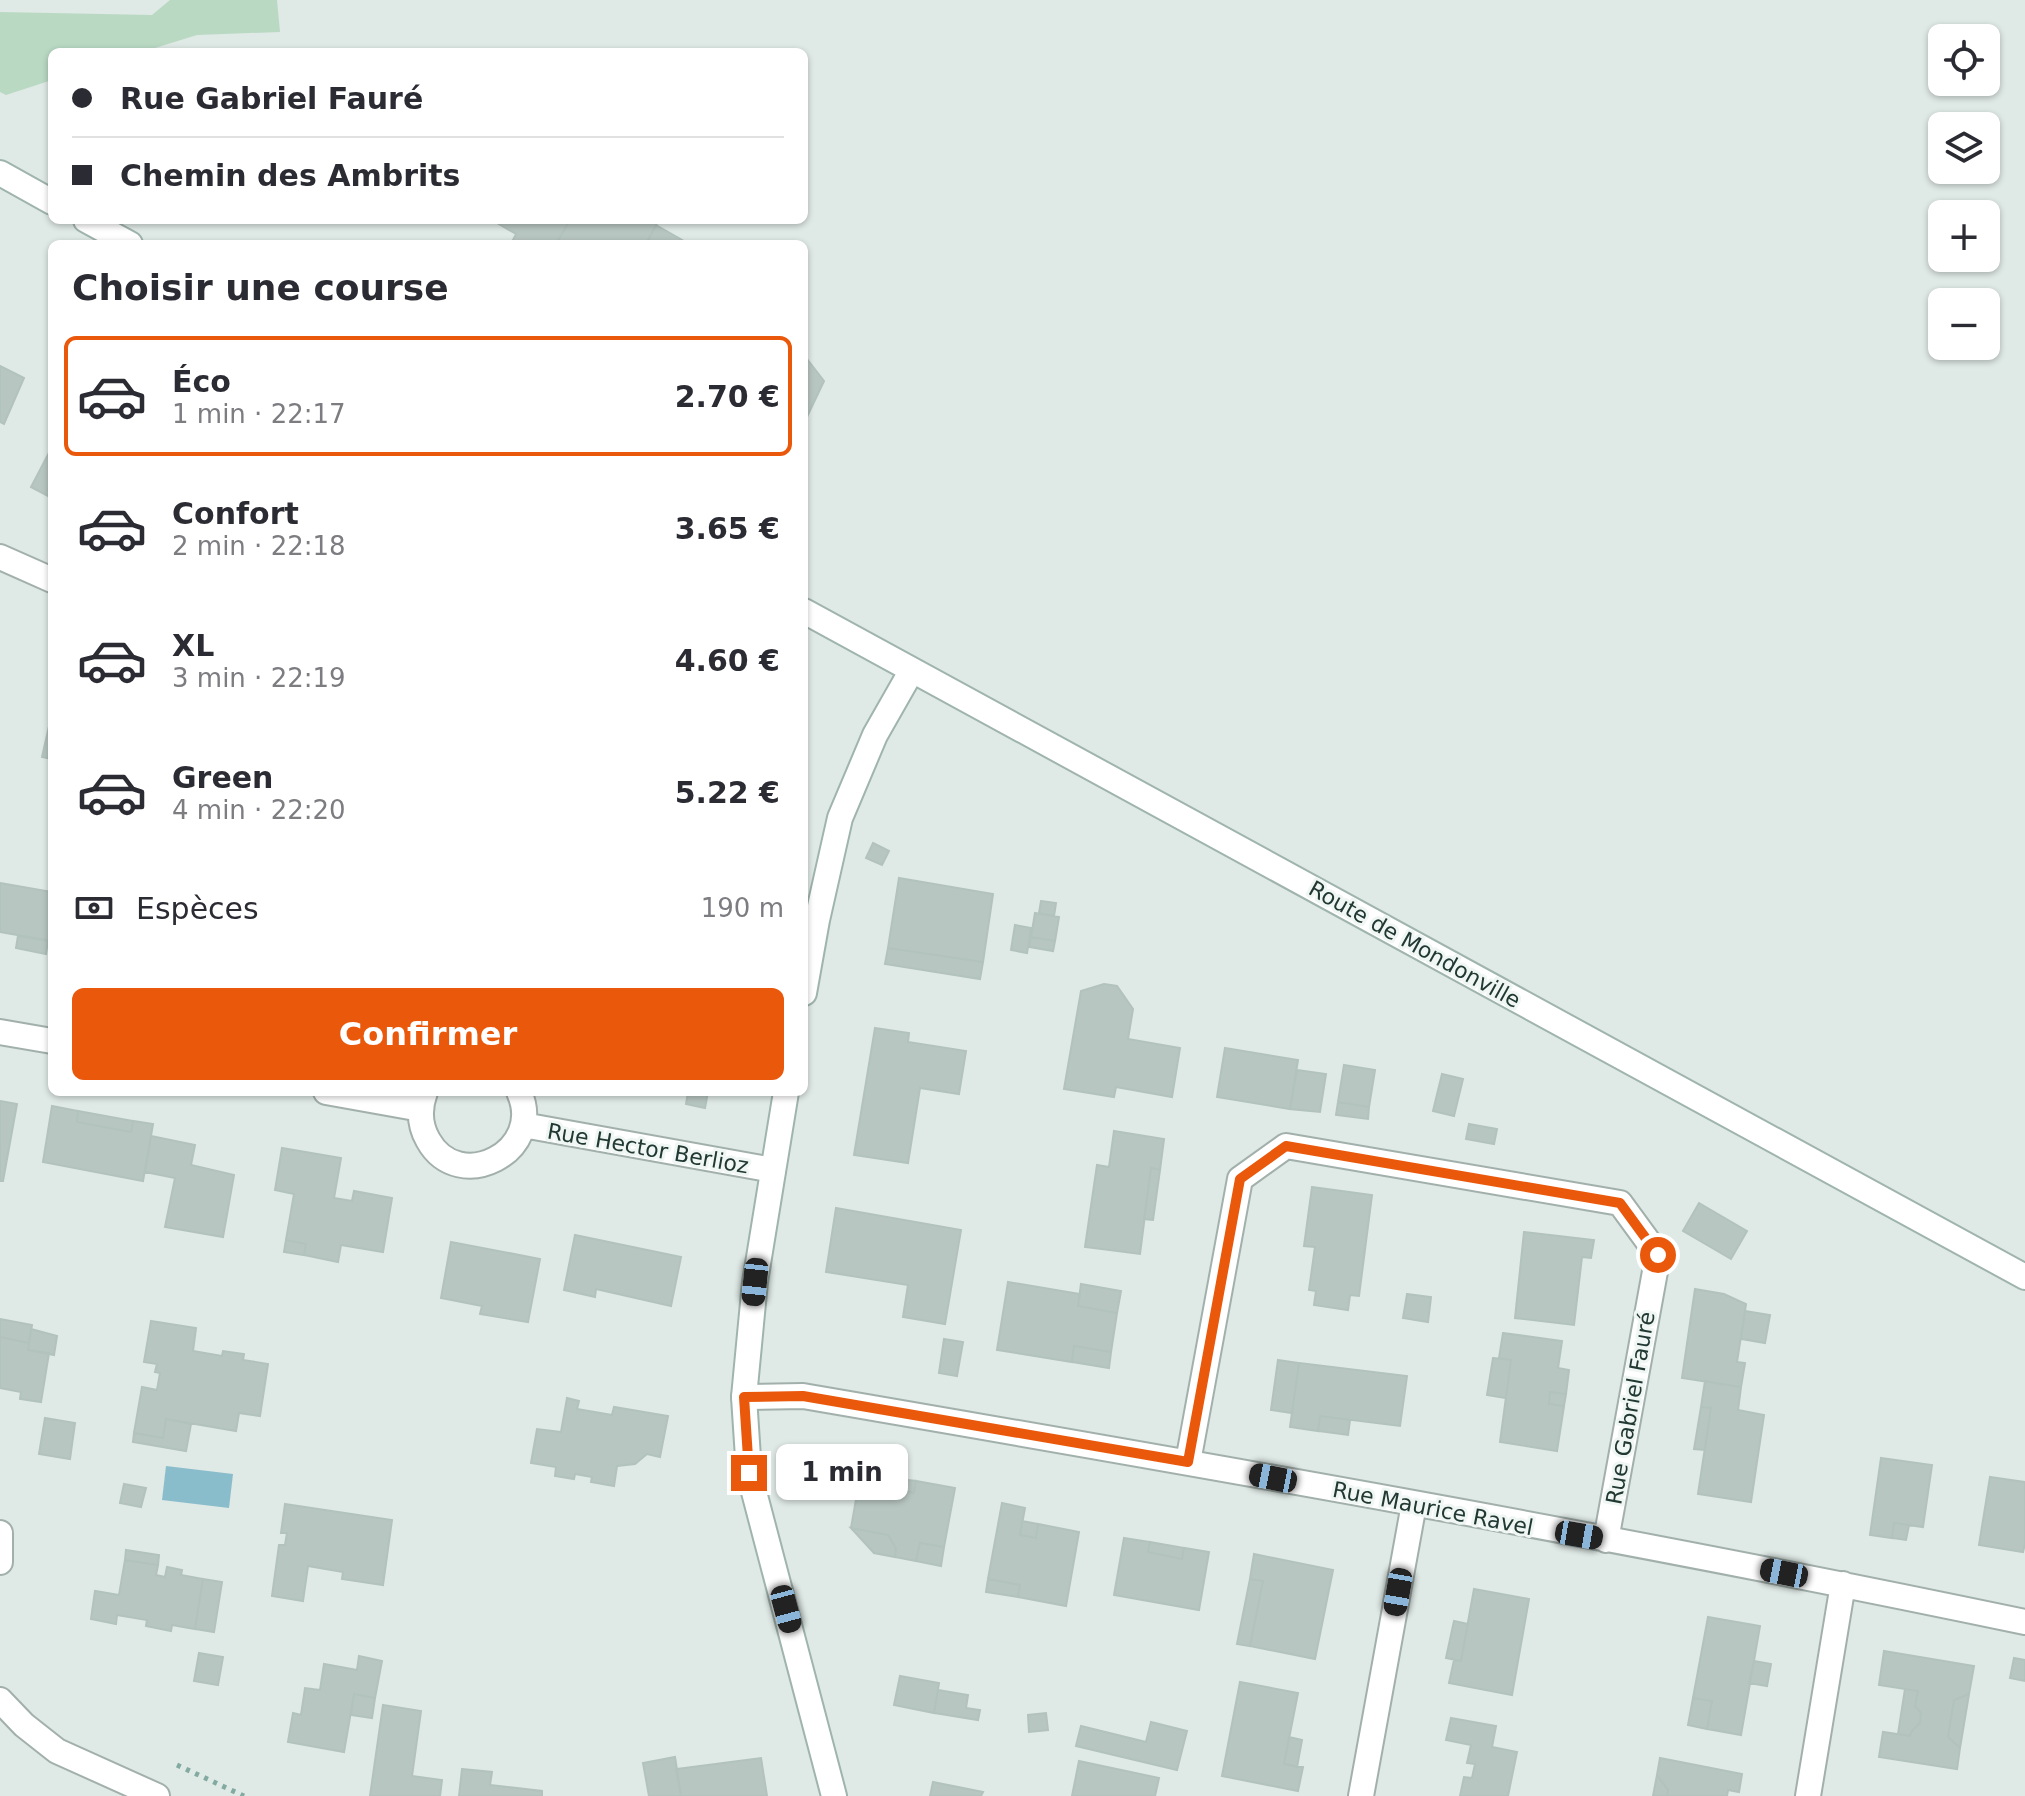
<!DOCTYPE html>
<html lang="fr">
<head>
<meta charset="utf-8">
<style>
  body { margin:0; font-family:"DejaVu Sans",sans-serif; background:#f2f2f3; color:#2b2b33; height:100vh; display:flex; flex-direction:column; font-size:30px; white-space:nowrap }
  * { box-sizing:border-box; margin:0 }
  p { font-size:26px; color:#7c7c81 }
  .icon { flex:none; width:44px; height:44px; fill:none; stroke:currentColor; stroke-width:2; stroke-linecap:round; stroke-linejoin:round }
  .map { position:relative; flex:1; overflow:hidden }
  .panel { position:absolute; left:48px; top:240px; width:760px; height:856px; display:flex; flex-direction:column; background:#fff; border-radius:12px; box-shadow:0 2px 6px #0004 }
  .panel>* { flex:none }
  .banner { position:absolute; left:48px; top:48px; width:760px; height:176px; border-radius:12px; box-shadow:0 2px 6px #0004; display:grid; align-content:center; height:176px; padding:0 24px; background:#fff }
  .buttons { position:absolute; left:1928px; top:24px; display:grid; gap:16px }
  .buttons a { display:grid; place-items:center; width:72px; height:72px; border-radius:12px; background:#fff; box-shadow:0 2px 6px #0004; font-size:40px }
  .end { position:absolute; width:36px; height:36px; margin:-18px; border:10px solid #ea580c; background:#fff; box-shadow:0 0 0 4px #fff }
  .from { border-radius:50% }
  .bubble { position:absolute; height:56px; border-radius:12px; background:#fff; box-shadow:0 2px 6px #0004; font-size:26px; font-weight:700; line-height:56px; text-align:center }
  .car { position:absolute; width:24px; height:48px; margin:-24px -12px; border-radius:10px; box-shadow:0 0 6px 2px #0007; background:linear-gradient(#222 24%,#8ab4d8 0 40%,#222 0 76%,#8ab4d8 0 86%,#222 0) }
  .banner b { display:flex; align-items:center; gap:28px; height:76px; font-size:30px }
  .banner b+b { border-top:2px solid #e1e1e2 }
  .banner i { width:20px; height:20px; background:#2b2b33 }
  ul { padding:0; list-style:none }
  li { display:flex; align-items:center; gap:24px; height:120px; margin:0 16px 12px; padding:0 8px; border:4px solid transparent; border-radius:12px }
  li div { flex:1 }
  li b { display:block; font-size:30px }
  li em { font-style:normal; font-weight:700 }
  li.current { border-color:#ea580c }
  li>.icon { width:72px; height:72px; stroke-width:1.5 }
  h2 { padding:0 24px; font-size:36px; line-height:96px }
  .pay { display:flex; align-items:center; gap:20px; height:88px; padding:0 24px; font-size:30px }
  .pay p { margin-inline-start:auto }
  .primary-button { display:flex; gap:16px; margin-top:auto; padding:16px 24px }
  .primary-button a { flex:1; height:92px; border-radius:12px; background:#ea580c; color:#fff; font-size:32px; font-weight:700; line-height:92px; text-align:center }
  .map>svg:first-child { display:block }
  .green { fill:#b9d9c3 }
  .water { fill:#8abdcb }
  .building { fill:#b8c6c1; stroke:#b2c2bc; stroke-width:2 }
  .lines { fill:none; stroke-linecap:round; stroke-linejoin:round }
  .lane-casing { stroke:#a2b0ac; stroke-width:28 }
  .street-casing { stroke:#a2b0ac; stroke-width:28 }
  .secondary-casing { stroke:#9fb4ad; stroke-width:28 }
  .path { stroke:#82aaa0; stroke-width:5; stroke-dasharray:4 6; stroke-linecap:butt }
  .lane { stroke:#fff; stroke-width:24 }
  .street { stroke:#fff; stroke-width:24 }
  .secondary { stroke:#fff; stroke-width:24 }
  .route { stroke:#ea580c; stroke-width:10 }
  .labels { text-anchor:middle; stroke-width:6; stroke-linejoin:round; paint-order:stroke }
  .street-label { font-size:22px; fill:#213833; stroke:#eff6f3 }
</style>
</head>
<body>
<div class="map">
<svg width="2025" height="1796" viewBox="0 0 2025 1796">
  <rect width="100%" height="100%" fill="#dfe9e5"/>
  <!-- green -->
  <path class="green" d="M170,0H277L280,32L197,35L142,52H52V80L6,95L0,92V12L152,15Z"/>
  <!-- water -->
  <path class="water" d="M166,1466L233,1474L229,1508L162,1500Z"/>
  <!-- building -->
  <path class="building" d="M492,220H570L556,244H511L516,234Z
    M570,220H659L646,244H556Z
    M656,225L689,244H646Z
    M804,355L824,381L805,421L804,420Z
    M0,366L24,378L4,424L0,422Z
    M52,447V483L48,490L52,492V498L31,487Z
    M52,713V759L42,757Z
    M873,843L889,851L882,865L866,858Z
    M899,878L993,894L983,962L888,948Z
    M0,883L52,892V941L0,932Z
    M1041,901L1056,903L1054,916L1039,913Z
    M1035,913L1059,917L1055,941L1031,937Z
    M1015,925L1031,928L1027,953L1011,950Z
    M18,936L48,941L46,954L16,948Z
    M1031,937L1055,941L1053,951L1029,947Z
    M888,948L983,962L980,979L885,964Z
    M1104,984L1117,986L1133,1009L1128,1039L1180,1048L1172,1097L1116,1087L1114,1097L1064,1089L1081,991Z
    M875,1028L909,1033L908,1042L966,1051L959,1094L920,1088L908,1163L854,1155Z
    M1225,1048L1298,1060L1290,1109L1217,1097Z
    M1344,1065L1375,1070L1369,1107L1338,1102Z
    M1297,1070L1326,1074L1320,1112L1290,1109Z
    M1442,1074L1463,1079L1454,1116L1433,1111Z
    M688,1092H708L705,1108L686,1104Z
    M0,1101L17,1104L3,1181H0Z
    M1338,1102L1369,1107L1368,1119L1336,1115Z
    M52,1106L78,1111L77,1122L131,1132L133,1121L153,1124L143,1181L43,1162Z
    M78,1111L133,1121L131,1132L77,1122Z
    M1469,1124L1497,1129L1494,1144L1466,1139Z
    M1114,1131L1164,1139L1160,1170L1151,1168L1140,1254L1085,1247L1097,1165L1109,1167Z
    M151,1136L195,1145L191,1165L234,1175L223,1237L165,1227L175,1178L145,1172Z
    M282,1148L341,1158L334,1198L352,1201L354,1191L392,1198L383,1252L341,1245L338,1262L304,1255L306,1244L286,1240L294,1194L275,1190Z
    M1151,1168L1160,1170L1153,1220L1144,1219Z
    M1312,1187L1372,1195L1359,1296L1350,1295L1348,1310L1314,1305L1316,1291L1309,1290L1315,1247L1304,1246Z
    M1699,1203L1747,1231L1731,1259L1683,1231Z
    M836,1208L961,1230L945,1324L903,1317L908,1285L826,1272Z
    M1524,1232L1594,1240L1591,1258L1582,1257L1574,1325L1515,1318Z
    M575,1235L681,1257L671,1306L596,1289L595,1297L564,1290Z
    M286,1240L306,1244L304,1255L284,1252Z
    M451,1242L540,1259L528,1322L480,1314L482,1306L441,1298Z
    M1008,1282L1080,1294L1078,1306L1117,1313L1111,1352L1074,1346L1072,1362L997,1350Z
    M1081,1284L1121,1291L1117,1313L1078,1306Z
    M1695,1289L1724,1294L1746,1304L1737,1362L1745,1363L1741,1387L1682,1378Z
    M1407,1294L1431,1297L1428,1322L1403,1318Z
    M1745,1311L1770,1315L1765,1343L1741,1339Z
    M0,1319L32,1325L29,1343L0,1337Z
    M151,1321L196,1328L193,1351L222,1356L223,1351L244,1354L243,1360L268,1364L260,1416L239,1413L236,1431L166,1419L163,1438L134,1433L142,1387L157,1390L160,1373L155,1372L157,1364L144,1362Z
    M31,1329L57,1336L54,1355L28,1350Z
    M1503,1333L1562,1341L1558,1368L1569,1370L1566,1394L1550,1392L1549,1404L1564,1406L1557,1451L1500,1442L1511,1360L1499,1358Z
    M0,1337L29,1343L28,1350L49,1353L41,1402L20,1399L21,1392L0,1388Z
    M944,1339L963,1342L957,1376L939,1373Z
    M1074,1346L1111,1352L1109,1368L1072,1362Z
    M1493,1358L1511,1360L1506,1398L1487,1395Z
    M1278,1360L1299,1363L1292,1413L1271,1410Z
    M1299,1363L1407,1376L1400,1426L1320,1416L1318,1431L1290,1427Z
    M1705,1381L1741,1387L1738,1410L1764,1415L1751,1502L1698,1494L1711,1408L1701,1407Z
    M1550,1392L1566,1394L1564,1406L1549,1404Z
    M567,1398L579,1401L577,1409L612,1415L614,1407L668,1416L660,1457L647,1454L635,1464L617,1466L614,1486L591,1482L592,1477L575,1474L574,1479L555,1476L556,1467L531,1463L537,1429L561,1432Z
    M1701,1407L1711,1408L1705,1450L1694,1449Z
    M1320,1416L1350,1420L1348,1435L1318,1431Z
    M45,1418L75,1423L70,1459L39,1454Z
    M166,1419L191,1424L186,1451L133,1442L134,1433L163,1438Z
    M1881,1458L1932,1465L1923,1527L1894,1523L1892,1538L1870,1535Z
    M861,1471L898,1479L896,1489L914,1493L916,1481L955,1488L944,1547L920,1543L916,1561L895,1557L896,1548L888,1535L851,1528Z
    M1990,1477L2025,1482V1544L2023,1552L1979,1545Z
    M898,1479L916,1481L914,1493L896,1489Z
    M124,1484L146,1488L141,1507L120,1503Z
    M1002,1503L1025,1508L1020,1535L1036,1538L1038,1524L1079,1532L1066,1606L1018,1597L1020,1585L988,1579Z
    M285,1504L392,1520L383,1585L342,1579L343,1572L308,1566L303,1601L272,1596L279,1545H285L287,1533H281Z
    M1022,1521L1038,1524L1036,1538L1020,1535Z
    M1894,1523L1909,1525L1906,1540L1892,1538Z
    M851,1528L888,1535L896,1548L895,1557L874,1553Z
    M1124,1538L1150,1542L1148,1552L1182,1559L1184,1548L1209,1552L1199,1610L1114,1595Z
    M1150,1542L1184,1548L1182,1559L1148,1552Z
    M920,1543L944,1547L941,1566L916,1561Z
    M126,1550L159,1555L158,1565L125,1560Z
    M1254,1554L1333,1570L1315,1659L1250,1646L1263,1581L1250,1579Z
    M125,1560L158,1565L156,1575L165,1577L167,1567L182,1570L181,1575L203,1579L195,1629L172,1625L171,1631L146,1626L147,1620L117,1615L116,1624L91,1619L95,1591L119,1595Z
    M203,1579L222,1582L214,1632L195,1629Z
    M988,1579L1020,1585L1018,1597L986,1592Z
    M1250,1579L1263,1581L1250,1646L1237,1644Z
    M1474,1589L1529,1599L1512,1695L1449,1683L1454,1660L1461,1661Z
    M1708,1617L1760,1626L1741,1735L1707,1729L1712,1701L1693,1698Z
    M1454,1621L1468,1624L1461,1661L1446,1658Z
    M1884,1651L1974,1666L1969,1694L1954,1700L1948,1737L1960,1748L1957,1769L1879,1757L1883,1732L1910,1736L1911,1732L1920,1723L1921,1713L1915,1706L1918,1691L1879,1685Z
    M199,1653L223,1657L218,1685L194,1681Z
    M359,1656L382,1661L375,1698L354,1694L344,1752L288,1742L293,1713L301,1715L305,1688L320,1690L324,1664L357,1670Z
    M2014,1658L2025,1660V1681L2010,1678Z
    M1754,1661L1771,1664L1767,1686L1749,1683Z
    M900,1676L939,1683L934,1713L894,1705Z
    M1240,1682L1298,1693L1284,1764L1303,1767L1298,1791L1222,1776Z
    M1905,1689L1918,1691L1915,1706L1921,1713L1920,1723L1911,1732L1910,1736L1898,1734Z
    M938,1690L968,1695L966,1708L980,1710L978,1720L934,1713Z
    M354,1694L375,1698L372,1718L351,1715Z
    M1969,1694L1960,1748L1948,1737L1954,1700Z
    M1693,1698L1712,1701L1707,1729L1688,1725Z
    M383,1705L421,1711L412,1776L442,1780L440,1796H370Z
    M1046,1713L1048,1730L1029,1732L1028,1715Z
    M1451,1718L1496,1726L1492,1747L1517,1752L1508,1796H1460L1464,1777L1472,1778L1475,1764L1467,1763L1471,1745L1446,1740Z
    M1151,1722L1187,1731L1177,1770L1076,1746L1081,1726L1146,1742Z
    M1289,1737L1302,1740L1297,1767L1284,1764Z
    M675,1757L681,1796H649L643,1763Z
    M761,1758L767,1796H681L676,1769Z
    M1660,1758L1742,1774L1739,1792L1728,1790L1727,1796H1667L1668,1790L1657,1775Z
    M1079,1761L1159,1778L1155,1796H1072Z
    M462,1769L492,1772L490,1785L542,1791V1796H459Z
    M1657,1775L1668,1790L1667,1796H1653Z
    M933,1782L983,1792L981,1796H930Z"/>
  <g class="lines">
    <defs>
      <path id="lane" d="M0,1032L52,1041
        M326,1092L421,1109"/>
      <path id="street" d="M0,557L52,580
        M425,1092C419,1108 419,1124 428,1140C459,1196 546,1151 519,1092
        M523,1125L773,1170
        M744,1397L803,1396C1211,1466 1620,1537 2025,1622
        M1188,1462L1240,1179L1286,1146L1620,1203L1658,1255L1606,1540
        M0,1533V1562
        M0,1700L24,1725L57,1751L157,1796
        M1361,1796L1414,1504
        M1808,1796L1843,1584"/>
      <path id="secondary" d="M0,173L52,202
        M86,220L130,244
        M804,611L2025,1277
        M804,993L817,920L840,818L875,735L912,670
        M786,1092L755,1282L744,1397L749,1473L834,1796"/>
    </defs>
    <!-- lane casing -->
    <use href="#lane" class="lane-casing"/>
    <!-- street casing -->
    <use href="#street" class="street-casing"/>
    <!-- secondary casing -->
    <use href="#secondary" class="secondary-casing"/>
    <!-- path -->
    <path class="path" d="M177,1765L244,1796"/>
    <!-- lane -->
    <use href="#lane" class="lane"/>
    <!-- street -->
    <use href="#street" class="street"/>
    <!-- secondary -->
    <use href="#secondary" class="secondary"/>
  </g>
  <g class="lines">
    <!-- route -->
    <path class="route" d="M749,1473L744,1397L803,1396L1188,1462L1240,1179L1286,1146L1620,1203L1658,1255"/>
  </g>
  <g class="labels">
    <!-- street labels -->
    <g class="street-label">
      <text transform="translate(1415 944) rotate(29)" y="8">Route de Mondonville</text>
      <text transform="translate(648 1148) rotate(10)" y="8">Rue Hector Berlioz</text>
      <text transform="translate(1630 1408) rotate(-80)" y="8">Rue Gabriel Fauré</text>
      <text transform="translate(1433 1508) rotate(11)" y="8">Rue Maurice Ravel</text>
    </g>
  </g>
</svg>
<div class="buttons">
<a><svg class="icon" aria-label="locate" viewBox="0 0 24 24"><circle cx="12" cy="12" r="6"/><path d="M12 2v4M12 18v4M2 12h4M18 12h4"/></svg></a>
<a><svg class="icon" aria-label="layers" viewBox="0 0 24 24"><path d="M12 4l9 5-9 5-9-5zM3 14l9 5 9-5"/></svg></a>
<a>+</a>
<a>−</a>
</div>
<i class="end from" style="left:1658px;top:1255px"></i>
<i class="end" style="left:749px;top:1473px"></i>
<div class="bubble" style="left:776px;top:1444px;width:132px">1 min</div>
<i class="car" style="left:755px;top:1282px;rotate:186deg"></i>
<i class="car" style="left:1273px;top:1478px;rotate:281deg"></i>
<i class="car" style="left:1579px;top:1535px;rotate:100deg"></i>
<i class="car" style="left:1784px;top:1573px;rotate:281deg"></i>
<i class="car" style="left:1398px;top:1592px;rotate:190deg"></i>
<i class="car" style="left:786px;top:1609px;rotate:165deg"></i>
<div class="banner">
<b><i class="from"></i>Rue Gabriel Fauré</b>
<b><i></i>Chemin des Ambrits</b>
</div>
<section class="panel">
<h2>Choisir une course</h2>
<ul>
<li class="current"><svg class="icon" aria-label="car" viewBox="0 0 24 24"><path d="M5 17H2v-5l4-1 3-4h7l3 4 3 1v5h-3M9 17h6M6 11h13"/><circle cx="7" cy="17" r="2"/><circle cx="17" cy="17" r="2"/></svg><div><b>Éco</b><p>1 min · 22:17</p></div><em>2.70 €</em></li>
<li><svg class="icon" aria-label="car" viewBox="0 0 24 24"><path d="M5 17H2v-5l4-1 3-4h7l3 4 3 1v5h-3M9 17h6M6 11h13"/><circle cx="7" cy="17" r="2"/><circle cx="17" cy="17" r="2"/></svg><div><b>Confort</b><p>2 min · 22:18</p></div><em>3.65 €</em></li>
<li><svg class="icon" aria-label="car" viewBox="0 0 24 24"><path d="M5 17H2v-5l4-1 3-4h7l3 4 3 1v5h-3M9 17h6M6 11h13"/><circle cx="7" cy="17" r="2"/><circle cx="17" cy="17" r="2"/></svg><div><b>XL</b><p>3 min · 22:19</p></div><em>4.60 €</em></li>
<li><svg class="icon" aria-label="car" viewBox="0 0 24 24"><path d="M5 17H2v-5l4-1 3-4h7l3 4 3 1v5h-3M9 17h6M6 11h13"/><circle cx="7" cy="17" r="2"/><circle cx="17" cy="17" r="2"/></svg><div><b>Green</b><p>4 min · 22:20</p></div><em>5.22 €</em></li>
</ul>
<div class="pay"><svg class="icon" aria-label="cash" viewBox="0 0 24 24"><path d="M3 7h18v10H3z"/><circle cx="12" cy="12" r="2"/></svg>Espèces<p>190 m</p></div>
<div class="primary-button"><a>Confirmer</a></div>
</section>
</div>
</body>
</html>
